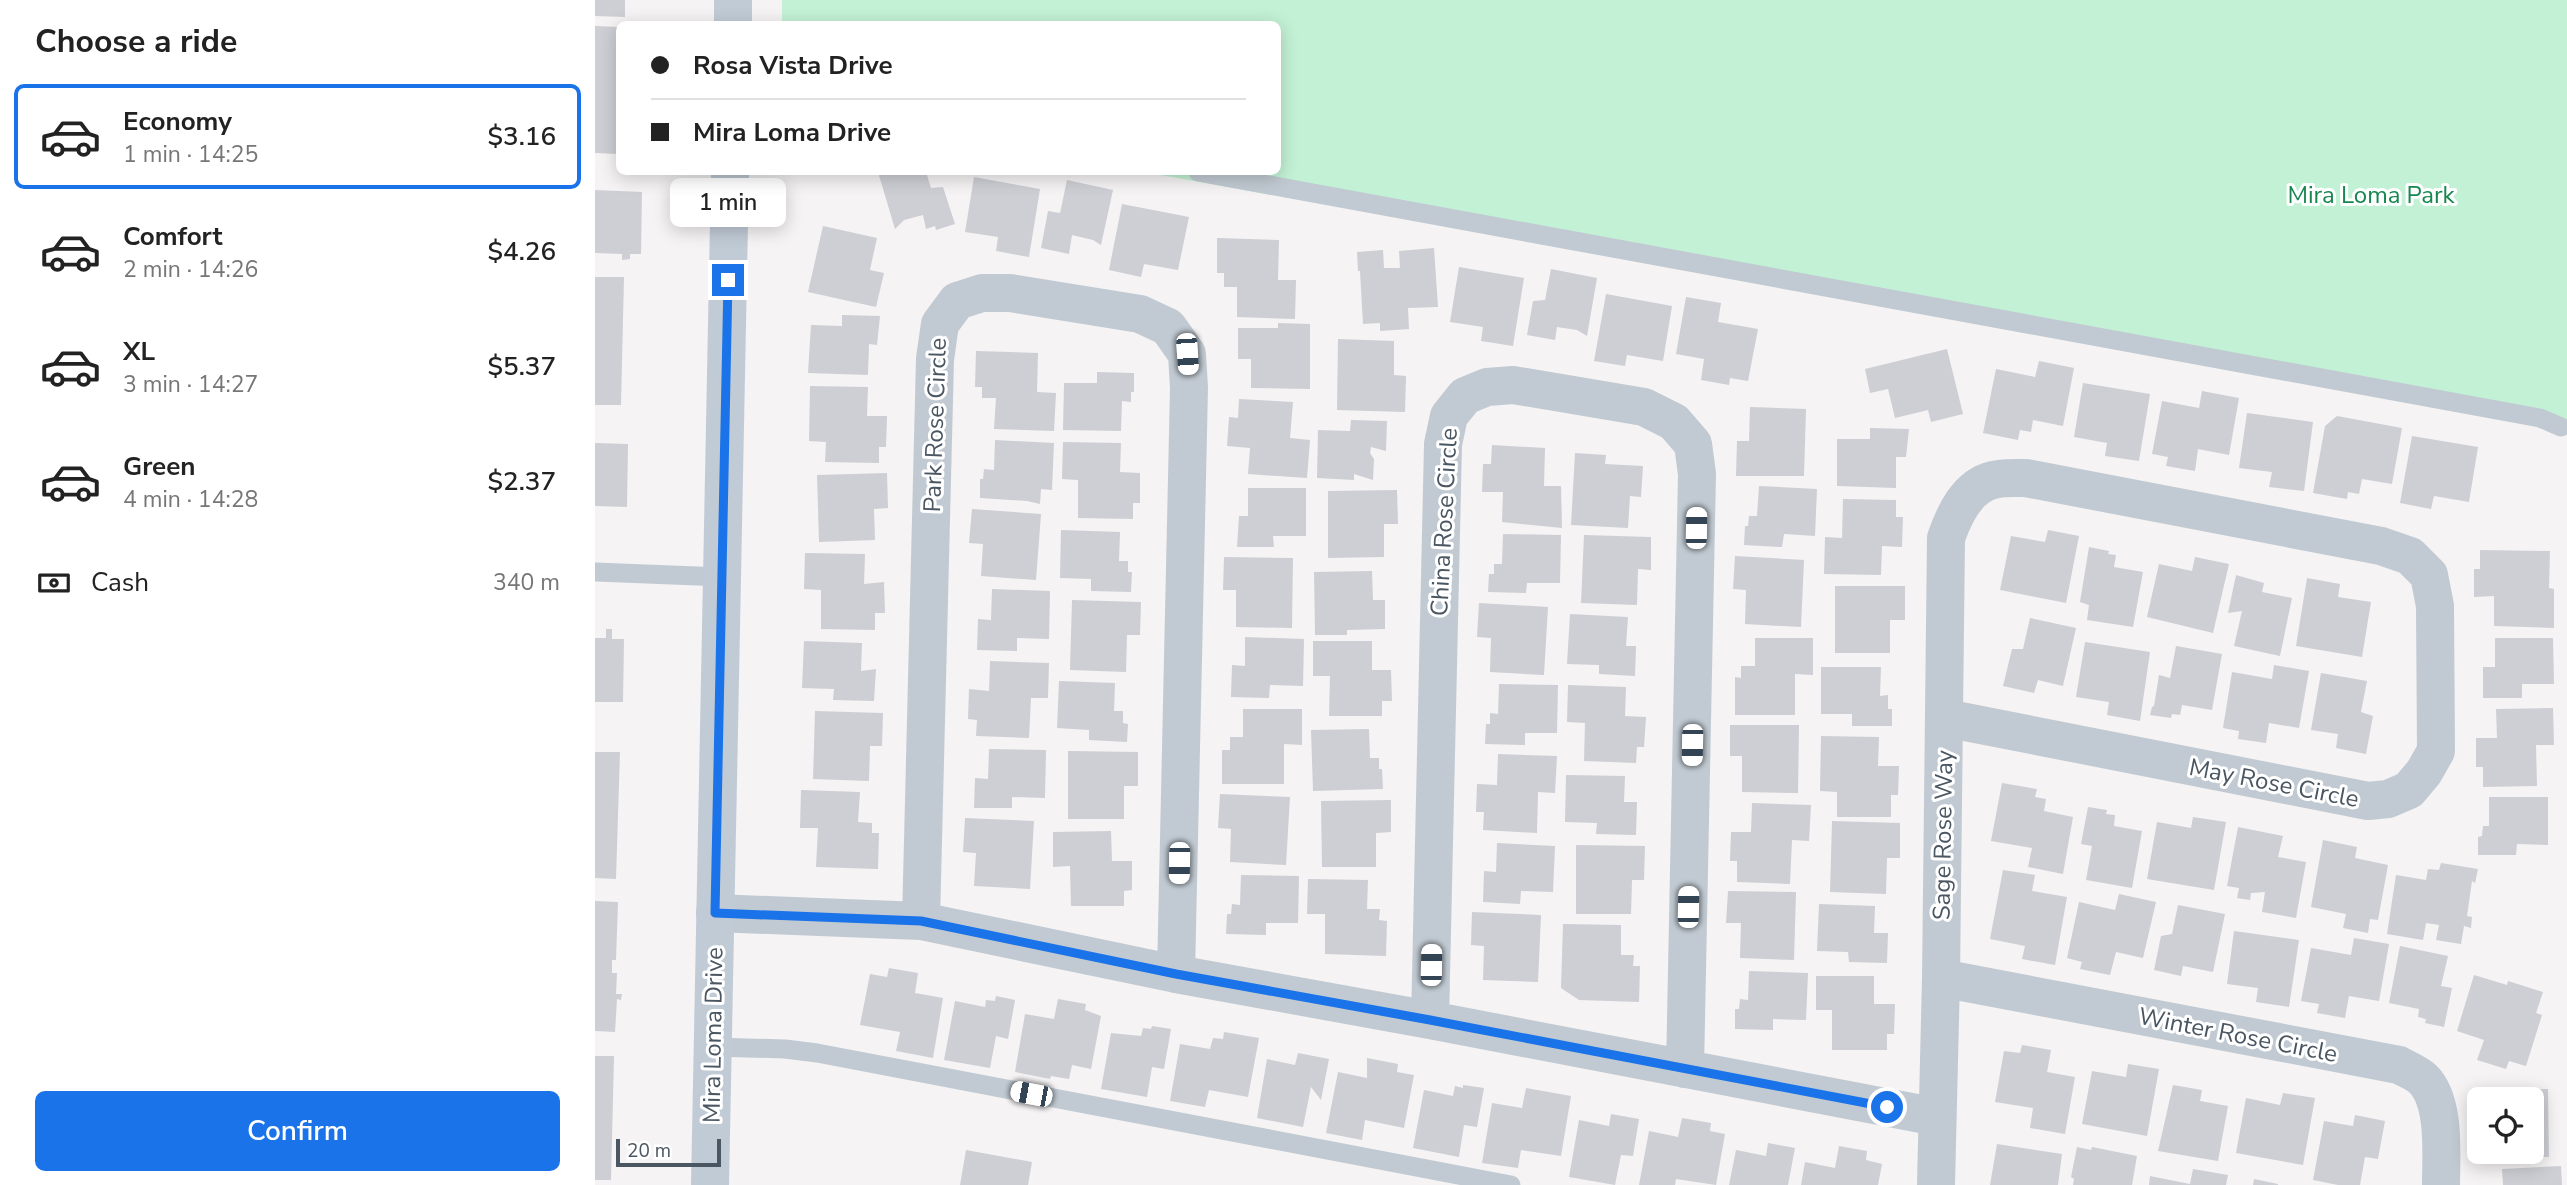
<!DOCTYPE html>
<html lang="en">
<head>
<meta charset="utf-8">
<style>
  body { margin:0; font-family:"Nunito Sans",sans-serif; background:#f2f2f2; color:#222; height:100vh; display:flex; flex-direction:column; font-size:26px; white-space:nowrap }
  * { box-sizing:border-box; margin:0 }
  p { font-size:23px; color:#767676 }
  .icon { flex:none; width:38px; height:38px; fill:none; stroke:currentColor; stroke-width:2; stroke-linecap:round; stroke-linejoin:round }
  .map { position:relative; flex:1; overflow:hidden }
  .drawer { display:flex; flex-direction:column; background:#fff; width:595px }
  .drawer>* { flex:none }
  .hud { position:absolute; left:21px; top:21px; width:665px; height:154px; border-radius:10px; box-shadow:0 4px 18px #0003; display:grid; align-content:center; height:154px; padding:0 35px; background:#fff }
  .fabs { position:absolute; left:1872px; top:1087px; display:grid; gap:14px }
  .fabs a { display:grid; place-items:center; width:77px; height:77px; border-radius:10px; background:#fff; box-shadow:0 4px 18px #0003; font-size:35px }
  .scale { position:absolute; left:21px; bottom:18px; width:105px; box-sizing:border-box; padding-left:7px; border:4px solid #4a5661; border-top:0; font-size:19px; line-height:24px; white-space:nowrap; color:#4a5661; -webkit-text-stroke:5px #fff; paint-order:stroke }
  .end { position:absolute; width:32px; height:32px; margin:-16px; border:9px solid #1a73e8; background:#fff; box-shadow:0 0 0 4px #fff }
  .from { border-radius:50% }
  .bubble { position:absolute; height:49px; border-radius:10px; background:#fff; box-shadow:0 4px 18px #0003; font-size:23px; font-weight:600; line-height:49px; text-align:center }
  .car { position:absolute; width:21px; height:42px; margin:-21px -10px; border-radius:9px; box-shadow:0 0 5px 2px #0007; background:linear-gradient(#fff 24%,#345 0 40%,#fff 0 76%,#345 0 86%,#fff 0) }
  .hud b { display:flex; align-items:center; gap:24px; height:66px; font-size:26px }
  .hud b+b { border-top:2px solid #e0e0e0 }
  .hud i { width:18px; height:18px; background:#222 }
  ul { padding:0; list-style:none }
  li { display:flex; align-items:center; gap:21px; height:105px; margin:0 14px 10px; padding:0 21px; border:4px solid transparent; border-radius:10px }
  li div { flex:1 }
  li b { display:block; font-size:26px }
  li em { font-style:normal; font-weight:600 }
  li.on { border-color:#1a73e8 }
  li>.icon { width:63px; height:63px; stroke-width:1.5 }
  h2 { padding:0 35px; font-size:32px; line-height:84px }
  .pay { display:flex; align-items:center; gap:18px; height:77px; padding:0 35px; font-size:26px }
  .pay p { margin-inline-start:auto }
  .action { display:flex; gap:14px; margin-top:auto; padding:14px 35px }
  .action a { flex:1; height:80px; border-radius:10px; background:#1a73e8; color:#fff; font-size:28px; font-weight:600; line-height:80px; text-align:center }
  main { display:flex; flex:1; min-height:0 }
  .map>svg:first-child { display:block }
  .green { fill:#c3f1d5 }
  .building { fill:#cdcfd5 }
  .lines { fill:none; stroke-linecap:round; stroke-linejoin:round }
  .lane { stroke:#c1cad2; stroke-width:19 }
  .street { stroke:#c1cad2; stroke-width:38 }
  .secondary { stroke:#c1cbd6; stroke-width:38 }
  .route { stroke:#1a73e8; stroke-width:9 }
  .labels { text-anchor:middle; stroke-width:6; stroke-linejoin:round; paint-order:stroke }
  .park-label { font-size:24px; fill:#17864f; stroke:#fff }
  .street-label { font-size:24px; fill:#4a5661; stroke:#fff }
</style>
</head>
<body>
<main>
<section class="drawer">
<h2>Choose a ride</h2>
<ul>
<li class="on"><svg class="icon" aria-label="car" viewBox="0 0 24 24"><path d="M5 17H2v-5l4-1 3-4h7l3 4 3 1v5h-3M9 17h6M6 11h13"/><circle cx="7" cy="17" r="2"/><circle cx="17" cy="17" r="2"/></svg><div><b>Economy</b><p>1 min · 14:25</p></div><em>$3.16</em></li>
<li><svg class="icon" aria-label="car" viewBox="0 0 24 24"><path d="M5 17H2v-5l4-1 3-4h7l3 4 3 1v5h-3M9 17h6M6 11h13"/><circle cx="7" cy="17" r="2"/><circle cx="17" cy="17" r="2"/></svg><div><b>Comfort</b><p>2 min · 14:26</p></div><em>$4.26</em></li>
<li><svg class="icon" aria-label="car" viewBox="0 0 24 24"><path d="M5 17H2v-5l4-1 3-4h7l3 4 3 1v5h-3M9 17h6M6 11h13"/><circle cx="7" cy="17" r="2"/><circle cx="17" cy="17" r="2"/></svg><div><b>XL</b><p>3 min · 14:27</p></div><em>$5.37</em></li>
<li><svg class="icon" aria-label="car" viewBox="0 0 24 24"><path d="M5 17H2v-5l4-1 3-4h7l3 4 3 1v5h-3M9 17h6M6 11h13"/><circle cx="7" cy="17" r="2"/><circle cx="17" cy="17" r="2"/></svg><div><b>Green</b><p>4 min · 14:28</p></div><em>$2.37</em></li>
</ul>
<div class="pay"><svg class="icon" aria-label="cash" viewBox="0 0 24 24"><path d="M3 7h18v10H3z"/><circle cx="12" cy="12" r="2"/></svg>Cash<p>340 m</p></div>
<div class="action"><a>Confirm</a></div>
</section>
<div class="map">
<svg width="1972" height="1185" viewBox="0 0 1972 1185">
  <rect width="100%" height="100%" fill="#f5f3f3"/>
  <!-- green -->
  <path class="green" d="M187,0H1972V427L549,172H682V24H187Z"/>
  <!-- building -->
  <path class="building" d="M0,0H30V17L0,16Z
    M0,26L24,27V154L0,153Z
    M283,172H331L336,188L348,187L360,224L341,230L340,226L331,229L328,215L309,220L300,229Z
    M379,177L445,189L434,257L401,251L403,237L370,232Z
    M472,180L518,190L506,245L498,240L477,235L474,254L446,248L453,211L465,213Z
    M0,190L47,192L46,254H35V259L27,260V254L0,253Z
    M527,204L594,217L583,270L549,264L546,277L514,270Z
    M228,226L282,238L275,270L289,273L281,307L213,292Z
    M622,238L684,240L683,280H701L700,319L642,317V287H629V273H622Z
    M839,248L843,307L813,308L814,329L785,331V323L768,324L765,271H763L762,252L788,250L789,268H805L804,251Z
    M864,267L929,278L918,346L886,341L888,327L855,322Z
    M956,269L1002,278L992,336L982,330L962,327L960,340L932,335L938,301L950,300Z
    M0,277H29L26,405H0Z
    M1011,294L1077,306L1068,361L1032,355L1030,366L999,361Z
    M1091,297L1126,303L1123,322L1163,329L1153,381L1135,378L1134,385L1106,380L1109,359L1081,354Z
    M247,315L285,316L282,345L274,344L273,375L213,373L216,325L247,326Z
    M683,323L715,324V389L656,388V359H643V328H683Z
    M743,339L799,341V375L811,376L810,412L742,410Z
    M1352,349L1368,414L1336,422L1333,410L1300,418L1293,389L1275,393L1270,369Z
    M381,351L443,353L442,392L461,393L459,431L399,429L401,398H387V387H380Z
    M1444,361L1479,368L1468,426L1438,420L1436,432L1425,430L1423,440L1388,433L1401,369L1440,377Z
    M502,372L539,373V392H536V402L527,401L526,431L468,430L469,383H502Z
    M1488,383L1555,394L1544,461L1510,456L1512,443L1479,437Z
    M215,386L273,387L272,416H292L291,447H284V463L230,462L231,442L214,441Z
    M1607,391L1644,398L1634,455L1603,449L1600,471L1571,466L1573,457L1557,454L1567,401L1604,408Z
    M644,399L698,402L695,438L715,440L712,478L653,474L655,448L632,446L634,417L643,418Z
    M1155,407L1211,409L1209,476H1141L1142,441H1154Z
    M1652,413L1718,422L1709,491L1674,487L1677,472L1644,468Z
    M1742,416L1807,428L1797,484L1767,479L1764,494L1753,492L1752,499L1718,493L1730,426Z
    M756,420L792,421L791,451L776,447L775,453L779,459L778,480L759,474V480L722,478L723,430L755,431Z
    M1275,428L1314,429L1311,457H1301V488L1242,486V439H1275Z
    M1817,436L1883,447L1874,502L1839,496L1836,509L1805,503Z
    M400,440L459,443L457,490L446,489L445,504L432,501L385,498V479H388L389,469L399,470Z
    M468,442L526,443L525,472L545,473V503H538V519L483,518V480L467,479Z
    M0,443L33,444L32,507L0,506Z
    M897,445L950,448L949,486H966L967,528L907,522L908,492H887L888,464H896Z
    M980,453L1011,455L1010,464L1048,466L1046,497L1035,496L1033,528L976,525Z
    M292,473L293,508L279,509L280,540L224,542L222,475Z
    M1164,486L1222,489L1220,536L1189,534L1187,547L1149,545L1150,526H1153L1154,516H1162Z
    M653,488H711V536H678L679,547H642L644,516H653Z
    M802,490L803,524H789V557L733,558V491Z
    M1248,499L1301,500V517H1308L1307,547L1287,546L1286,575L1229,574L1230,537L1247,538Z
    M377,509L446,514L441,580L386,576L388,544L374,543Z
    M466,530L525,532L524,561H533V572H537L536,592L496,591V579L465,578Z
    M1453,530L1484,536L1471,603L1405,590L1416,536L1450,542Z
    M908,534L966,535L965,583H932L931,593L893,592L894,574H899V564H907Z
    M989,535L1056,537V570L1043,569L1042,605L986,603Z
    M1494,547L1514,551L1513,554L1521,555L1519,567L1548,572L1538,627L1492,620L1494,605L1485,602Z
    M1885,550L1955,551L1954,588L1959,589V628L1899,626V596L1879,597V569H1885Z
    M210,553L270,554L269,584L289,582L290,613H280V630L226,629V590L209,589Z
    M1140,556L1209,560L1206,627L1150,624L1151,590L1138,589Z
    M629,557L698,558L697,628L641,627V590H628Z
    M1600,557L1634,564L1618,633L1552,617L1564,564L1597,571Z
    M777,571L778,600H790V629L752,630V635H720L719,572Z
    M1641,575L1669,583L1667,592L1697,598L1685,656L1639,646L1647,611L1633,613Z
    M1712,578L1745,584L1743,597L1776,602L1767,657L1701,646Z
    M1240,586H1310V620H1295V653H1240Z
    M397,589L455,591L454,639L422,638V651L382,650L383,619L396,620Z
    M477,600L546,602L545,635H532L531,672L475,670Z
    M884,603L953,607L949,675L895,672L896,638L882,637Z
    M975,614L1033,617L1031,646H1041L1040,676L1004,674V665L972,664Z
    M1435,618L1481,628L1468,686L1443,680L1439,693L1408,686L1417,649H1428Z
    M11,629H17V639H29L28,702H0V638H11Z
    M650,637L709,639L708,686L675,685L674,698L636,697L637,665L650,666Z
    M1160,638H1218V675L1200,674V715H1140V677L1146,678V666H1160Z
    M1900,638H1958L1959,684H1927V698H1888V667H1900Z
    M209,641L267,643L266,671L281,669L279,701L238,700L239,689L207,688Z
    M718,641H777V670H796L797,701H787V716H734L735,676H718Z
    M1490,642L1555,652L1545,721L1512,715L1514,702L1481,697Z
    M1581,646L1627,654L1617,710L1587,705L1585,715L1577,714L1576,718L1555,715L1557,707L1559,706L1564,675L1575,678Z
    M395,661L454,663L453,698H436L434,738L381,736L382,720L373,719L374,689L394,691Z
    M1679,665L1714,671L1704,728L1674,723L1671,743L1643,739L1644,731L1628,728L1637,672L1677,679Z
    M1226,667H1286L1285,696L1293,695V709H1297V726H1257V714H1226Z
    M1726,673L1772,681L1766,712L1778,716L1771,754L1741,748L1743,734L1716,730Z
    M464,681L520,683L519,711H528V723L533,724L532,742L494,740V730L462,728Z
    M904,684L963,685L962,733H930V745L890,744L891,724H895V713L903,714Z
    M973,685L1031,687L1030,716L1051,717L1049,747H1042L1041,763L989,761L990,723L972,722Z
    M1958,708L1959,745H1941L1942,786L1888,787V767H1881V738H1902L1901,709Z
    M648,709H707V745L689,744V784H627V750H635V737H648Z
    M220,711L288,713L287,746H275L274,781L218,779Z
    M1135,725H1204L1203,793L1147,792V756H1135Z
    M774,729L775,758H784V769H787L788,789L718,791L716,730Z
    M1226,736L1284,737L1283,766H1304L1303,795H1296V817H1242V792L1225,791Z
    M394,749L451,750L450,798L417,797V808H379L380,778L393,779Z
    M473,751L543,752V786H529V819H473Z
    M0,752H25L21,879L0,878Z
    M903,754L962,756L960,793L943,792L942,833L888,830L889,812H881L882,784L902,785Z
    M971,775L1030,776L1029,802H1042L1041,835L1001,834L1002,823L970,822Z
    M1407,783L1442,789L1440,797L1451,799L1449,811L1478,817L1468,874L1433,867L1437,848L1396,841Z
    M206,790L265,792L263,822L277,823V833H284L283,869L221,867L223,828H205Z
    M625,794L695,797L691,865L635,862L636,829L623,828Z
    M1894,797H1953V845L1922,844L1921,855H1883V837L1887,836L1888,826H1894Z
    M796,800V832L781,833V867H727L726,801Z
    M1157,803L1216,805L1214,841L1197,840L1195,884L1142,882V861H1135L1136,832H1156Z
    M1493,807L1512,810L1511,814L1520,815L1519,826L1547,831L1537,888L1491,880L1497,846L1486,844Z
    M1598,817L1631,822L1619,890L1552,879L1562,822L1596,828Z
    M370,818L439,821L435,889L379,886L381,853L368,852Z
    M1237,821L1305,823V858H1292L1291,894L1235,892Z
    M1643,827L1688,836L1683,857L1711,862L1701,918L1667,912L1670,892L1656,893L1655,900L1642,898L1644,888L1632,886Z
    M516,831L517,861H537V890L529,891V906H476L475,866L458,867V832Z
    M1728,840L1762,847L1760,858L1793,865L1783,920L1775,919L1773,933L1748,928L1751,914L1716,907Z
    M902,843L960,846L958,892L926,891L925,904L888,902L889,871L901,872Z
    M981,845L1050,846L1049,880H1037L1036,914H981Z
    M1846,863L1883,869L1880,883L1877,881L1872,916L1877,917L1876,928L1869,926L1866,944L1841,940L1844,925L1831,923L1828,940L1792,934L1801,875L1831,880L1833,869L1844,870Z
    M1408,870L1440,875L1437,891L1472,897L1460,965L1427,959L1430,946L1395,939Z
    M646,875L704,876L703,923H671V935L631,934L632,914H636L637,904L645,905Z
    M713,879L773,880L772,909H785L784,920L792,921L791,956L730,954V914H712Z
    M1133,891L1201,892L1199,960L1145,958L1146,923H1131Z
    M1524,894L1561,902L1548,958L1521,952L1515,975L1485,969L1487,962L1472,958L1484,902L1520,910Z
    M0,901L23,902L21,960H17V973H22L21,994H27L26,1000L22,999L20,1032L0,1031Z
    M1224,904L1280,906L1279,933H1293L1292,963L1254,962L1253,952L1222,951Z
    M1583,905L1630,914L1618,972L1588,966L1586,976L1559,970L1566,936L1577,934Z
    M877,912L946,915L943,982L888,980L889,946L876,945Z
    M968,924L1026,925V955H1039L1038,966H1045L1044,1002L984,1000L966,988Z
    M1639,931L1704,940L1694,1007L1661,1002L1663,988L1632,984Z
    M1759,938L1794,944L1784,1001L1754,996L1750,1018L1722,1013L1724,1004L1706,1001L1716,948L1756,955Z
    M1805,946L1853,956L1846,986L1857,988L1849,1027L1830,1023L1831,1019L1823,1017L1824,1009L1794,1003Z
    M294,968L323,973L320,993L348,998L338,1058L301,1051L305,1032L265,1025L275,974L292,977Z
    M1154,971L1213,973L1211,1020L1178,1019V1030L1140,1029V1009H1144L1145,999L1153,1000Z
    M1879,975L1912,985L1913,981L1948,992L1941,1013L1947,1015L1931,1066L1914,1061L1911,1069L1882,1060L1889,1040L1862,1031Z
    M1221,976H1279V1004H1300L1299,1034H1292V1050H1237V1010H1221Z
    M401,996L420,1000L413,1039L401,1036L395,1068L349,1060L360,1001L390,1007L391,1000L400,1001Z
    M463,999L491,1004L490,1010L506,1016L496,1069L477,1065L474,1079L456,1076L455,1079L420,1072L430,1014L459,1019Z
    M557,1026L576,1029L569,1069L557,1067L552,1097L506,1089L516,1033L546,1036L548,1028L556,1029Z
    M629,1032L664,1038L653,1097L614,1090L610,1107L575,1101L585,1044L615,1049L618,1038L628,1039Z
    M1427,1045L1456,1050L1452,1072L1480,1077L1470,1134L1435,1128L1438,1108L1400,1102L1409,1051L1425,1053Z
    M703,1053L734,1059L726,1100L716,1087L708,1127L662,1118L672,1059L700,1065Z
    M0,1056H19L16,1180H0Z
    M772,1058L803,1064L802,1072L819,1075L809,1128L770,1120L767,1140L731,1133L743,1072L772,1078Z
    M1533,1064L1564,1069L1552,1136L1487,1124L1497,1071L1531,1077Z
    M868,1085L889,1088L882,1127L869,1125L864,1157L818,1148L829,1090L858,1096L860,1086L868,1088Z
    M1578,1085L1607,1090L1605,1101L1633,1106L1623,1161L1563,1151Z
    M931,1088L976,1096L966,1156L926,1150L923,1168L887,1163L897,1103L927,1108Z
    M1897,1089H1953L1954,1157L1884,1158V1152H1937V1099H1897Z
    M1688,1093L1720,1098L1708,1165L1641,1153L1651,1098L1685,1105Z
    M1016,1114L1044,1119L1038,1156L1026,1155L1020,1185L974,1177L984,1120L1014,1126Z
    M1760,1115L1790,1121L1783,1159L1770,1157L1765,1185H1743L1718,1180L1729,1121L1758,1126Z
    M1087,1118L1116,1123L1115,1131L1130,1134L1121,1185L1081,1179L1080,1185H1044L1054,1131L1083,1137Z
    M1173,1143L1200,1148L1193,1185H1134L1141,1150L1171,1156Z
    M1402,1144L1467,1154L1463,1185H1395Z
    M1244,1146L1272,1151L1271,1160L1287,1164L1283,1185H1206L1210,1162L1240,1168Z
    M1482,1147L1496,1150L1497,1147L1542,1156L1537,1185H1478L1479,1179L1476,1177Z
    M371,1150L437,1162L433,1185H365Z
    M1966,1166L1967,1185H1908L1907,1169Z
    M1598,1169L1633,1175L1631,1185H1554L1555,1176L1595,1184Z
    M1659,1179L1683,1184V1185H1658Z"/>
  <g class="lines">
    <!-- lane -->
    <path class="lane" d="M603,172L1945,418L1966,427
      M0,572L128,577
      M118,1047L190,1049L222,1053L916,1185"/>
    <!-- street -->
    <path class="street" d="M120,913L326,921L581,974L835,1020L1342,1117
      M326,921L340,359L345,324L362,301L387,293H415L545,314L573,327L592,354L594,388L581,974
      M1346,978L1804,1065C1811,1069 1822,1073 1828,1079C1851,1102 1846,1155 1846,1185
      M835,1020L848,444L854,416L870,396L892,387L918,385L1049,407L1079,422L1098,444L1102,474L1090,1069
      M1341,1185L1346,978L1351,538C1359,515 1372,486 1398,480C1408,477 1420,478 1431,478L1786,546L1815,556L1834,575L1840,606L1841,751L1829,772L1814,790L1793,799L1773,801L1350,718"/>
    <!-- secondary -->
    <path class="secondary" d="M138,24V0
      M115,1185L135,172"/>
  </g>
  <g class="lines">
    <!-- route -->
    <path class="route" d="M133,280L120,913L326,921L581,974L835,1020L1292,1107"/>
  </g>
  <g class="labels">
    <!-- park labels -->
    <g class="park-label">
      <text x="1776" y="203">Mira Loma Park</text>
    </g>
    <!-- street labels -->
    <g class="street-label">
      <text transform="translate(340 425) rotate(-88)" y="8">Park Rose Circle</text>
      <text transform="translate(849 522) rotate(-87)" y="8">China Rose Circle</text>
      <text transform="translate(1679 783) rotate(11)" y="8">May Rose Circle</text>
      <text transform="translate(1348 835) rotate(-89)" y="8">Sage Rose Way</text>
      <text transform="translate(118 1035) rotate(-89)" y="8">Mira Loma Drive</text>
      <text transform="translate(1643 1035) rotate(11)" y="8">Winter Rose Circle</text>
    </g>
  </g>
</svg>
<div class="fabs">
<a><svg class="icon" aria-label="locate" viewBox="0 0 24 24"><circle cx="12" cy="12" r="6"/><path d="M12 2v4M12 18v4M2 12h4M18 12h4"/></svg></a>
</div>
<div class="scale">20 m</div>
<i class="end from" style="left:1292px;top:1107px"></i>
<i class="end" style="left:133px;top:280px"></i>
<div class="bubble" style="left:75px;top:178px;width:116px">1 min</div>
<i class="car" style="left:592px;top:354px;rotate:176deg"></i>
<i class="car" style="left:1101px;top:528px;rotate:1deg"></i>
<i class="car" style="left:1097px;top:745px;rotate:181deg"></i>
<i class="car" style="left:584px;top:863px;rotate:181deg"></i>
<i class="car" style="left:1093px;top:907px;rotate:1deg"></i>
<i class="car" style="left:836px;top:965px;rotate:1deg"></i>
<i class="car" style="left:436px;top:1094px;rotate:281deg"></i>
<div class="hud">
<b><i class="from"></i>Rosa Vista Drive</b>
<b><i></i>Mira Loma Drive</b>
</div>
</div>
</main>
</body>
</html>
